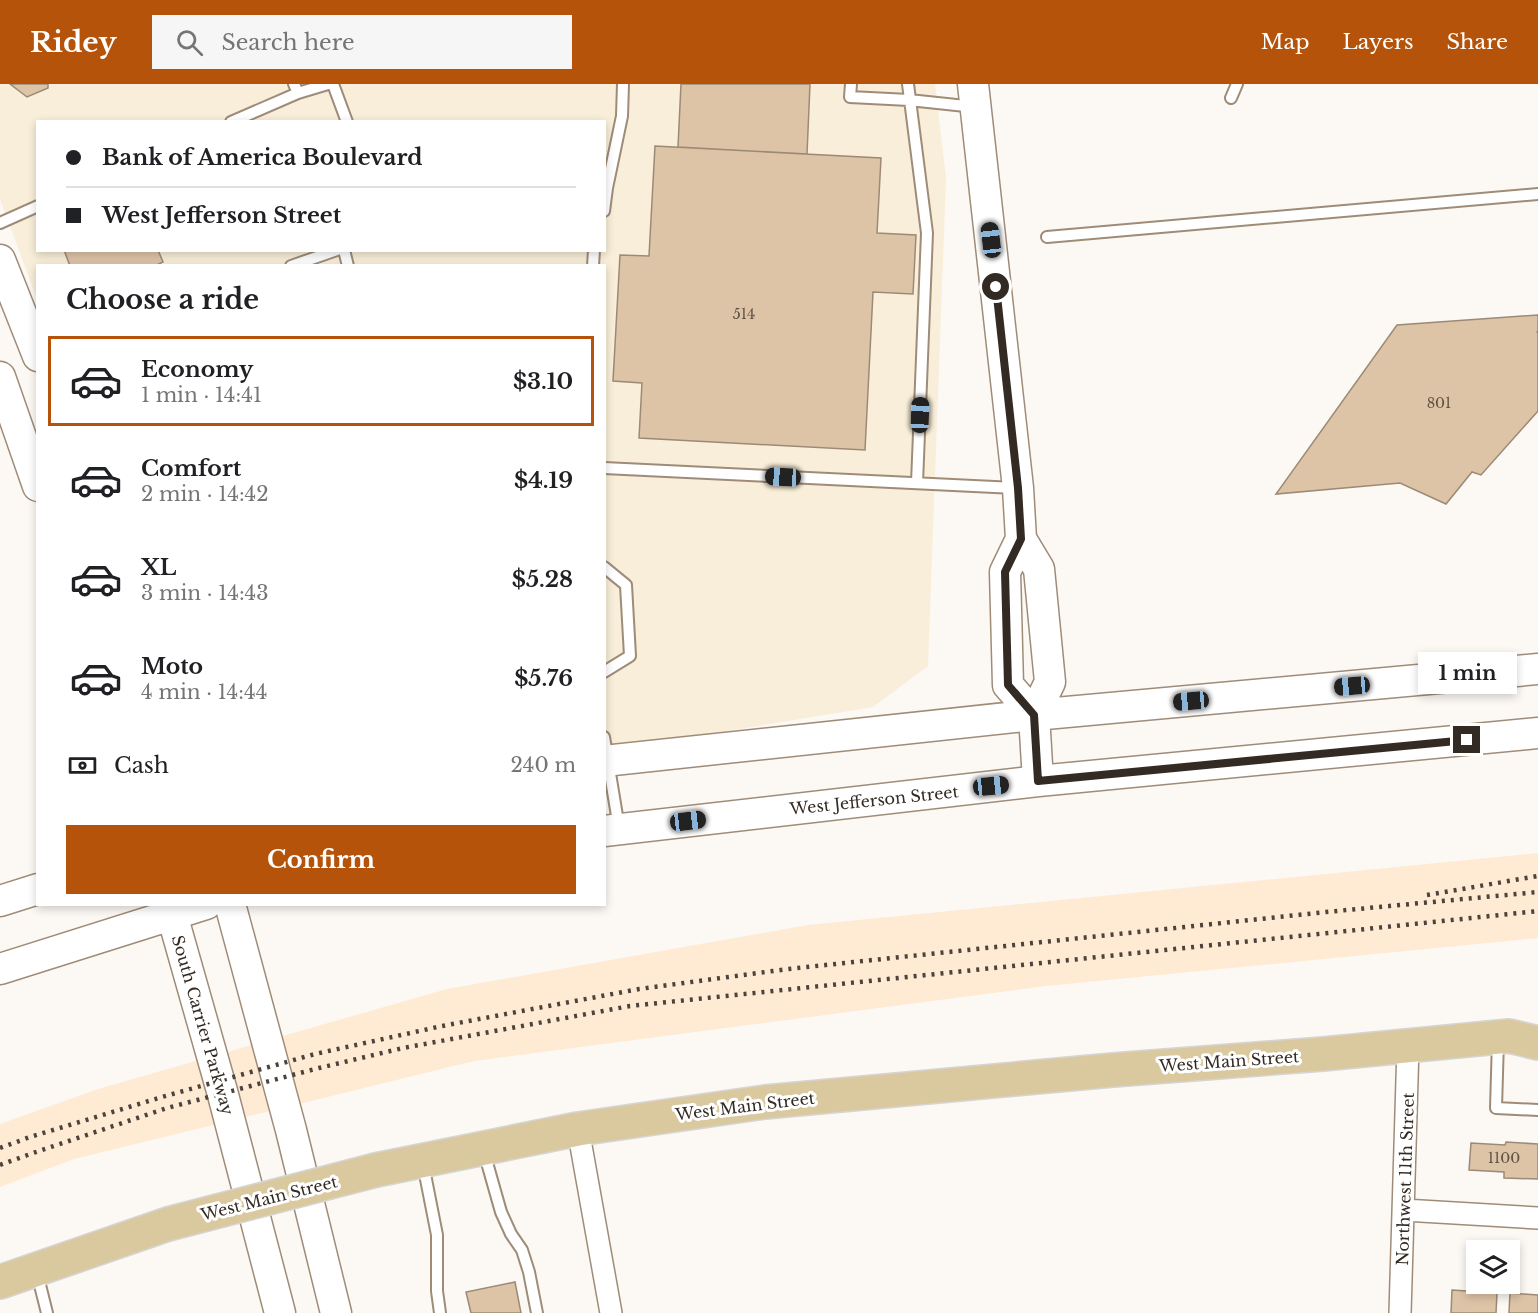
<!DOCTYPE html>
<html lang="en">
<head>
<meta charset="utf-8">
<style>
  body { margin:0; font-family:"Libre Baskerville",serif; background:#f6f6f6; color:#202124; height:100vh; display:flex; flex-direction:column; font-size:22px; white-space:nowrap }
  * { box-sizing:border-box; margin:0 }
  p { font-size:20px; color:#757577 }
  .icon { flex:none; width:33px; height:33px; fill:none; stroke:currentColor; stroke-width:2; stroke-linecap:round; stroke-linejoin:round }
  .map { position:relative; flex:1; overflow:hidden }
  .side { position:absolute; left:36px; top:180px; width:570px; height:642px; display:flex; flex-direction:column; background:#fff; border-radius:0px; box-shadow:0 3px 9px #0003 }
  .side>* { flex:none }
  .hud { position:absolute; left:36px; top:36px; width:570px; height:132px; border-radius:0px; box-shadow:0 3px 9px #0003; display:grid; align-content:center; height:132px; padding:0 30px; background:#fff }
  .fabs { position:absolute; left:1466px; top:1156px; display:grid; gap:12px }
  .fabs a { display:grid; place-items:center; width:54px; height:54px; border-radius:0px; background:#fff; box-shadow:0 3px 9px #0003; font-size:30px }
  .end { position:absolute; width:27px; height:27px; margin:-14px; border:8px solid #332b23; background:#fff; box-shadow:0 0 0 3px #fff }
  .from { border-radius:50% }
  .bubble { position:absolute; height:42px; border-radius:0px; background:#fff; box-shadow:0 3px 9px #0003; font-size:20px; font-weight:700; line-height:42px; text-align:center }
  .car { position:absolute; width:18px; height:36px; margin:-18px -9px; border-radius:8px; box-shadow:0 0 4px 2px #0007; background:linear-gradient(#222 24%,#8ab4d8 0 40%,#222 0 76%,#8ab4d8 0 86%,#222 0) }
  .hud b { display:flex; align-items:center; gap:21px; height:57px; font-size:22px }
  .hud b+b { border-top:2px solid #e0e0e0 }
  .hud i { width:15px; height:15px; background:#202124 }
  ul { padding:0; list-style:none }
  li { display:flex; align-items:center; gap:18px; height:90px; margin:0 12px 9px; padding:0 18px; border:3px solid transparent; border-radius:0px }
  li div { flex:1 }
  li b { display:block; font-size:22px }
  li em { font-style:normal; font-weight:700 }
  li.on { border-color:#b45309 }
  li>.icon { width:54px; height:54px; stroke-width:1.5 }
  h2 { padding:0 30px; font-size:27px; line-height:72px }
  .pay { display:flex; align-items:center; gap:15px; height:66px; padding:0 30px; font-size:22px }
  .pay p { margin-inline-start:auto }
  .button { display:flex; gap:12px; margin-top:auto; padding:12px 30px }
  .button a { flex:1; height:69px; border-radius:0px; background:#b45309; color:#fff; font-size:24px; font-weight:700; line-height:69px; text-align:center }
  header { display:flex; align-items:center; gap:36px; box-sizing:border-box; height:84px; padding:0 30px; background:#b45309; color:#fff }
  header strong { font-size:28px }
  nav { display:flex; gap:33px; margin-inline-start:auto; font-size:21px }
  .search { width:420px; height:54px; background:#f6f6f6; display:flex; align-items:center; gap:15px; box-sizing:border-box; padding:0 21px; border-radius:0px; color:#757577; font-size:22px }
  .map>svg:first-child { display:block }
  .commercial { fill:#f8eed9; fill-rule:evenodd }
  .built { fill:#ffead4 }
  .building { fill:#dec4a7; stroke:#9c8a76; stroke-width:1.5 }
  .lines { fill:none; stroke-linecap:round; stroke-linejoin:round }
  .lane-casing { stroke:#9f8c78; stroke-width:14 }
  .street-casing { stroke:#9f8c78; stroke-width:24 }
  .secondary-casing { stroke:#9f8c78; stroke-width:33 }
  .primary-casing { stroke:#d6d5d3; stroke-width:36 }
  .lane { stroke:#fff; stroke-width:10 }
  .street { stroke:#fff; stroke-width:21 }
  .secondary { stroke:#fff; stroke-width:30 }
  .primary { stroke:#dac99f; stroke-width:33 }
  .rail { stroke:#4b433c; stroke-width:4.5; stroke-dasharray:3 6; stroke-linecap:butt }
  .primary-bridge-casing { stroke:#d6d5d3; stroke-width:36; stroke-linecap:butt }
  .primary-bridge { stroke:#dac99f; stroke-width:33 }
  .route { stroke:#332b23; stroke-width:8 }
  .labels { text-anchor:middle; stroke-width:6; stroke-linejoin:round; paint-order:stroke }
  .number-label { font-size:14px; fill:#5e5144 }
  .street-label { font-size:16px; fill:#332b23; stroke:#fff }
</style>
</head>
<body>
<header>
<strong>Ridey</strong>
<div class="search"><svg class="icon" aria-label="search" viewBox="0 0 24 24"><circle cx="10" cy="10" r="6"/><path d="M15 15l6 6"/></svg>Search here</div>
<nav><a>Map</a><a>Layers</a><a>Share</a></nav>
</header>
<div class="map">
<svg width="1538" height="1229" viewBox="0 0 1538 1229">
  <rect width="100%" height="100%" fill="#fcf8f4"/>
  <!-- commercial -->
  <path class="commercial" d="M0,0H935L946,94L928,582L873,623L605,667L604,182H38L37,215L0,115ZM38,38H604V166H38Z"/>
  <!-- built -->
  <path class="built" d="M1538,769V854L1046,902L474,977L74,1075L0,1103V1040L98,1005L447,905L808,841Z"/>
  <!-- building -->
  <path class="building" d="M10,0H48V4L27,13Z
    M681,0H810L807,70L678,63Z
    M655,62L881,74L877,149L916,151L913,210L873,208L865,366L639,354L642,299L613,297L620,171L649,172Z
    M64,166H158L163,178L155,182H70Z
    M1538,231V247L1537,248L1538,249V327L1481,391L1472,388L1446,420L1400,399L1276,410L1397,241Z
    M1506,1058L1538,1060V1095L1504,1094V1088L1469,1086L1471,1059L1505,1061Z
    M515,1198L521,1229H471L466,1208Z
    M1452,1206L1497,1209L1496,1229H1451Z
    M1510,1209L1538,1211V1229H1509Z"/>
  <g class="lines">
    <defs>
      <path id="lane" d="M333,0L347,38
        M851,0L850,13L909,16L975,23
        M908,0L927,149L917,399
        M298,9L328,0
        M1231,14L1237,0
        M231,38L298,9L294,0
        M604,127L607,104L622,32L623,0
        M0,139L38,122
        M1047,153L1538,110
        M344,166L348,182
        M291,182L337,166
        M593,182L594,166
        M604,384L1015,404
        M604,483L626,501L630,572L604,588
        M604,653L619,744
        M1498,956L1496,1024L1538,1026
        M484,1068L501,1128L511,1150L522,1166L529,1188L537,1229
        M423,1080L437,1151V1207L440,1229
        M37,1189L47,1229"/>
      <path id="street" d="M578,1045L611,1229
        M1404,1126L1538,1134
        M1400,1229L1408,962"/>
      <path id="secondary" d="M973,0L1018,404L1021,455L1039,485L1050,598L1034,631L1038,697
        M0,176L38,272
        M0,293L38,402
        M1021,455L1005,488L1008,601L1034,631
        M604,677L1034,631L1538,585
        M604,747L1038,697L1538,649
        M0,817L38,805
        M169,820L222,1007L280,1229
        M230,820L291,1046L336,1229
        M0,885L206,820"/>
      <path id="primary" d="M376,1086L578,1045L765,1018L1113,986L1323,970L1509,952L1538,959
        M0,1198L168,1140"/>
    </defs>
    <!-- lane casing -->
    <use href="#lane" class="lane-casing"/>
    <!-- street casing -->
    <use href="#street" class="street-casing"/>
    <!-- secondary casing -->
    <use href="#secondary" class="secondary-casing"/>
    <!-- primary casing -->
    <use href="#primary" class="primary-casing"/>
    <!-- lane -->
    <use href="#lane" class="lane"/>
    <!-- street -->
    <use href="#street" class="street"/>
    <!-- secondary -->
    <use href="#secondary" class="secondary"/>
    <!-- primary -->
    <use href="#primary" class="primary"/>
    <!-- rail -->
    <path class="rail" d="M1427,811L1538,792
      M0,1064L30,1053L162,1013L315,970L442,942L639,905L788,885L1326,828L1538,808
      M0,1081L33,1069L167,1024L319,984L403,964L630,922L1538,827"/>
    <defs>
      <path id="primary-bridge" d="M168,1140L376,1086"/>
    </defs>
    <!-- primary-bridge casing -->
    <use href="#primary-bridge" class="primary-bridge-casing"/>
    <!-- primary-bridge -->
    <use href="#primary-bridge" class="primary-bridge"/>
  </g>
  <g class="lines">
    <!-- route -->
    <path class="route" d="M996,203L1018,404L1021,455L1005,488L1008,601L1034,631L1038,697L1467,656"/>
  </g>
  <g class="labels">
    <!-- number labels -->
    <g class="number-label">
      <text x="744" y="235">514</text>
      <text x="1439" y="324">801</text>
      <text x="1504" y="1079">1100</text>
    </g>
    <!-- street labels -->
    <g class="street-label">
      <text transform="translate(874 716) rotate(-6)" y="6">West Jefferson Street</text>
      <text transform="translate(203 941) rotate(74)" y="6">South Carrier Parkway</text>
      <text transform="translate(1229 977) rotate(-4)" y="6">West Main Street</text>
      <text transform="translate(745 1022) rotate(-7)" y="6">West Main Street</text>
      <text transform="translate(1405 1095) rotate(-88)" y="6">Northwest 11th Street</text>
      <text transform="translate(269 1114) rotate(-14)" y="6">West Main Street</text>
    </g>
  </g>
</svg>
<div class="fabs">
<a><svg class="icon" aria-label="layers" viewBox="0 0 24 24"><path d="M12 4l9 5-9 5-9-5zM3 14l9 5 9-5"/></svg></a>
</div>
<i class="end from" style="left:996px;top:203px"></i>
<i class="end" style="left:1467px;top:656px"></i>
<div class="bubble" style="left:1418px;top:568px;width:99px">1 min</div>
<i class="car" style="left:991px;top:156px;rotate:353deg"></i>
<i class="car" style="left:920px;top:331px;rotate:2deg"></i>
<i class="car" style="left:783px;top:393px;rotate:273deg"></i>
<i class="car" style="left:1352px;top:602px;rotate:265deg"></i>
<i class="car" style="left:1191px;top:617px;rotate:265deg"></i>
<i class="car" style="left:991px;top:702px;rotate:84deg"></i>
<i class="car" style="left:688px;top:737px;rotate:83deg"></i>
<div class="hud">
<b><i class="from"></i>Bank of America Boulevard</b>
<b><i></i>West Jefferson Street</b>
</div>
<section class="side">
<h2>Choose a ride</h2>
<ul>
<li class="on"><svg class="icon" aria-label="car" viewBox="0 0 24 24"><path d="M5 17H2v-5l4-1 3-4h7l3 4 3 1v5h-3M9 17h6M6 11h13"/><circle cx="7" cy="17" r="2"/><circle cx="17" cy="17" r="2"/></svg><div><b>Economy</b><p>1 min · 14:41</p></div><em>$3.10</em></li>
<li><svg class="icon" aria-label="car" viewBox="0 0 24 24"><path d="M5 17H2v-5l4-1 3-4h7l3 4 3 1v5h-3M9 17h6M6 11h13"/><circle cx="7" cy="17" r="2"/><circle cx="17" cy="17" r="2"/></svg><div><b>Comfort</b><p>2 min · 14:42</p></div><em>$4.19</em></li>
<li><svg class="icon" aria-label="car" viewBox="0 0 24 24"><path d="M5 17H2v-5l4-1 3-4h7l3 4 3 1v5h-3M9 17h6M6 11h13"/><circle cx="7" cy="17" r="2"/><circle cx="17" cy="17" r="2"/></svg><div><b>XL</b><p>3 min · 14:43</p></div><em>$5.28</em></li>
<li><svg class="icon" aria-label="car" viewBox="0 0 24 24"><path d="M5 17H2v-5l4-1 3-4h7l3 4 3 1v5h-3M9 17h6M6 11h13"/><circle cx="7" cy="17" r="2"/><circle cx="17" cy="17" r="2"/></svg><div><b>Moto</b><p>4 min · 14:44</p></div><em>$5.76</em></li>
</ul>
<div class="pay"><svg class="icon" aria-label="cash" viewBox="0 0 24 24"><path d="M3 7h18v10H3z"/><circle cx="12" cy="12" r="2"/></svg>Cash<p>240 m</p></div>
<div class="button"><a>Confirm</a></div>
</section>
</div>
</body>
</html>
